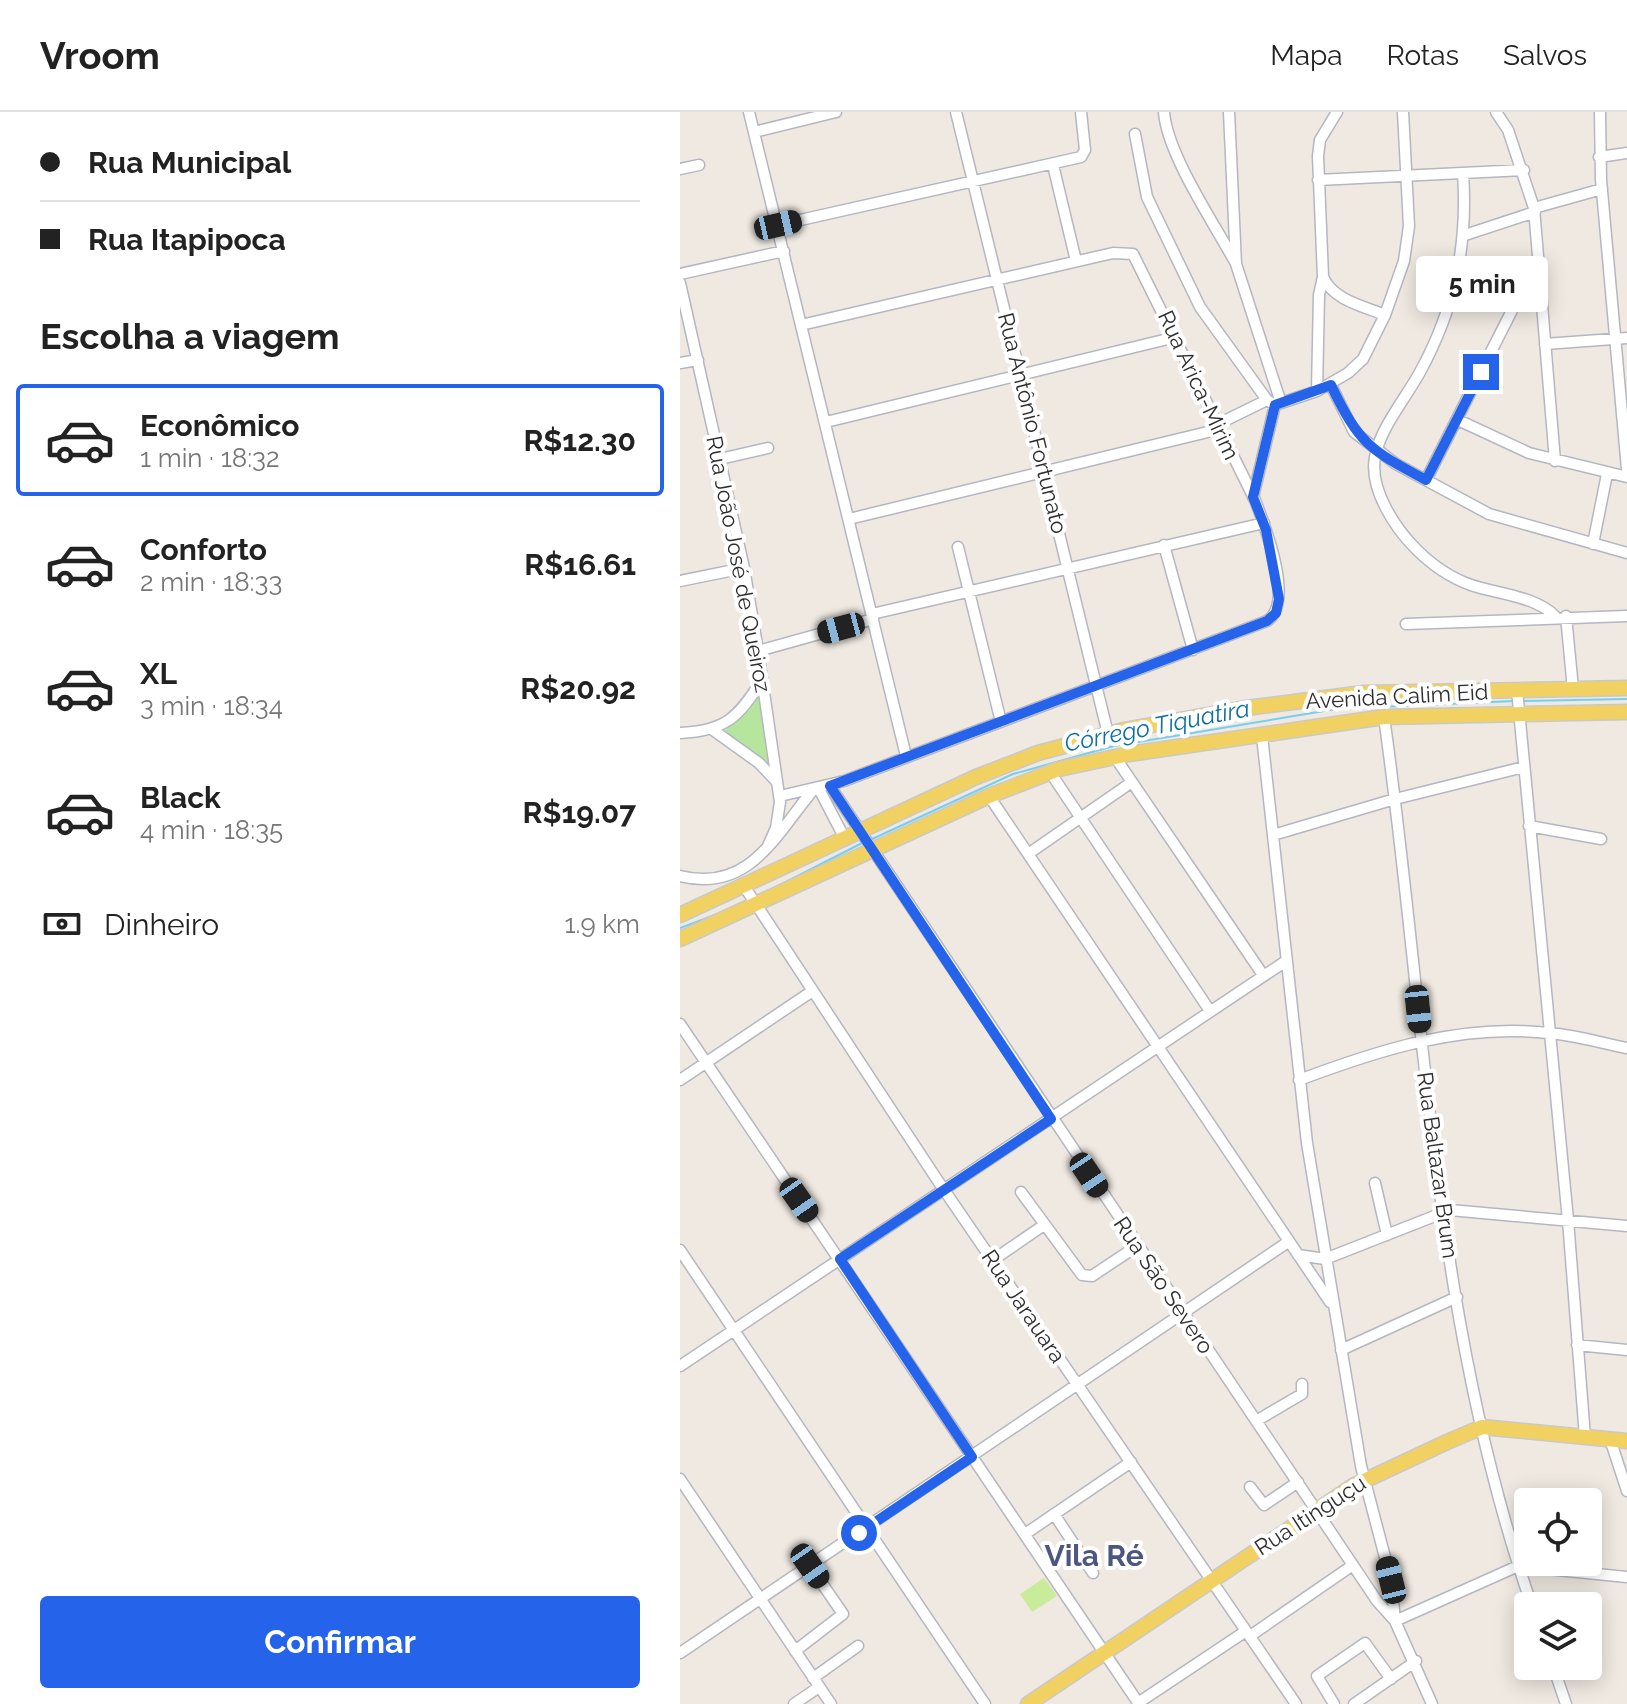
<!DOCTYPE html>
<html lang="pt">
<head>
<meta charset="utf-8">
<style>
  body { margin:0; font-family:Raleway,sans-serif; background:#f6f6f6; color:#222; height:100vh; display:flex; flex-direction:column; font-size:30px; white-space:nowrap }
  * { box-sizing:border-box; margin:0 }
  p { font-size:26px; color:#767676 }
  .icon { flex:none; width:44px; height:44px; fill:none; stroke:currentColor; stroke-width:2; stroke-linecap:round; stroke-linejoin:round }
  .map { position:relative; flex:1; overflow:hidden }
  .sheet { display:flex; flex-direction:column; background:#fff; width:680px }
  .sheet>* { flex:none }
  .guide { display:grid; align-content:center; height:176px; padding:0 40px; background:#fff }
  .controls { position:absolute; left:834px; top:1376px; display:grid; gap:16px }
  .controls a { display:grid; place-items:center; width:88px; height:88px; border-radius:8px; background:#fff; box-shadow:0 4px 20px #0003; font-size:40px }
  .end { position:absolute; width:36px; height:36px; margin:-18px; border:10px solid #2563eb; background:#fff; box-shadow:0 0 0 4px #fff }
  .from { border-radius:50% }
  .bubble { position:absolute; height:56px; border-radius:8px; background:#fff; box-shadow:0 4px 20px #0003; font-size:26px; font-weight:700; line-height:56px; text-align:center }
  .car { position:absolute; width:24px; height:48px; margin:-24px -12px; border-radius:10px; box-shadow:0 0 6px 2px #0007; background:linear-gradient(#222 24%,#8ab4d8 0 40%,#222 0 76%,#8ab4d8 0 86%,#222 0) }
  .guide b { display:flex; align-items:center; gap:28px; height:76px; font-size:30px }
  .guide b+b { border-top:2px solid #e0e0e0 }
  .guide i { width:20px; height:20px; background:#222 }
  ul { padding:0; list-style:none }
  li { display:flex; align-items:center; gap:24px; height:112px; margin:0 16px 12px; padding:0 24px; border:4px solid transparent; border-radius:8px }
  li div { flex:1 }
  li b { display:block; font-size:30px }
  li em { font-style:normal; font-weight:700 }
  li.on { border-color:#2563eb }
  li>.icon { width:72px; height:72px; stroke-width:1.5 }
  h2 { padding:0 40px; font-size:36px; line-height:96px }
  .pay { display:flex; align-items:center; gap:20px; height:88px; padding:0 40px; font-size:30px }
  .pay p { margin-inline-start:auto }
  .action { display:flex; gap:16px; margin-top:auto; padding:16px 40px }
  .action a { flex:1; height:92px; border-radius:8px; background:#2563eb; color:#fff; font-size:32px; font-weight:700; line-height:92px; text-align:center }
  header { display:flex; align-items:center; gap:48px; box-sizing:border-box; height:112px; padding:0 40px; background:#fff; border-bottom:2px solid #e0e0e0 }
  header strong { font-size:38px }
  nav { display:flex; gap:44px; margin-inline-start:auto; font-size:28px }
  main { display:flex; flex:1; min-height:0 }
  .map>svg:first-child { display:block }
  .green { fill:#b6e59e }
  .pitch { fill:#c9ec9a }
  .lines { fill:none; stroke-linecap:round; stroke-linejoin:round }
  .stream { stroke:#75cff0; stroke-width:2 }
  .minor-casing { stroke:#b4b7c1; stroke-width:13 }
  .major-casing { stroke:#c9c9c9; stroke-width:17 }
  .minor { stroke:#fff; stroke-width:10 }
  .major { stroke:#f2d163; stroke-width:14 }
  .route { stroke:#2563eb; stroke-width:10 }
  .labels { text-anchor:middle; stroke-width:8; stroke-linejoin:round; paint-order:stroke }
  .street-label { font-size:22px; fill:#2e2e2e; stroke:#fff }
  .water-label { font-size:24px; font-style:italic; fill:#0d6fa3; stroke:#fff }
  .district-label { font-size:30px; font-weight:bold; fill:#4d5680; stroke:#fff }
</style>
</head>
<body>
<header>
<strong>Vroom</strong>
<nav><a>Mapa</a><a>Rotas</a><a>Salvos</a></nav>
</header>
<main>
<section class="sheet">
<div class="guide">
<b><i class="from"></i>Rua Municipal</b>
<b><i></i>Rua Itapipoca</b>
</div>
<h2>Escolha a viagem</h2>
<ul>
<li class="on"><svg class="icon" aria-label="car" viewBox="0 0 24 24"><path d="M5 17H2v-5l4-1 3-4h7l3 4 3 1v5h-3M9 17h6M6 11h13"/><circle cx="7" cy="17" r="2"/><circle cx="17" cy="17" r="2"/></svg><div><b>Econômico</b><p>1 min · 18:32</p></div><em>R$12.30</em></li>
<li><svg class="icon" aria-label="car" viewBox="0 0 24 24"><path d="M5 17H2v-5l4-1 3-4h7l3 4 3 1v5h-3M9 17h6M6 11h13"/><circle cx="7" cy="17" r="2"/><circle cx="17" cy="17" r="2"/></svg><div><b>Conforto</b><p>2 min · 18:33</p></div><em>R$16.61</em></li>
<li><svg class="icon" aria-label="car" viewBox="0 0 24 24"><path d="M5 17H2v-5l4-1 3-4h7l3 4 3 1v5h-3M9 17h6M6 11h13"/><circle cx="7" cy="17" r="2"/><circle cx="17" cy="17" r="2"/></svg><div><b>XL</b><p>3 min · 18:34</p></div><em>R$20.92</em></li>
<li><svg class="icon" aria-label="car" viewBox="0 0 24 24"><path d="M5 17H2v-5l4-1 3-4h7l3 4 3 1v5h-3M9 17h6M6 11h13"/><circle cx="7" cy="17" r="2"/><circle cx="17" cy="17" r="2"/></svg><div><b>Black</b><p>4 min · 18:35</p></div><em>R$19.07</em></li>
</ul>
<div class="pay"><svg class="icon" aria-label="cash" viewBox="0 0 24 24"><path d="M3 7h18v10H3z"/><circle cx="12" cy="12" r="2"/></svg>Dinheiro<p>1.9 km</p></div>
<div class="action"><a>Confirmar</a></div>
</section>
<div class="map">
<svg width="947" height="1592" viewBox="0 0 947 1592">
  <rect width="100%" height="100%" fill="#efe9e1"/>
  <!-- green -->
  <path class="green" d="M79,582L88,651L44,620Z"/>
  <!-- pitch -->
  <path class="pitch" d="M364,1466L377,1484L352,1500L340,1482Z"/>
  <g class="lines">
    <!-- stream -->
    <path class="stream" d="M844,589L947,587
      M190,728L333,662L434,634L656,597L834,589
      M100,773L184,730
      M0,816L40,801"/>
    <defs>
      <path id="minor" d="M69,0L226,644
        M276,0L428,622
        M484,0C487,42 534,111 555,150
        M549,0L556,152L601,291
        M657,0L640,28L638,44L643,165C653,188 683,194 705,203
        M816,0L828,18L854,96L875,349
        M920,0L921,68L947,357
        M74,20L156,0
        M455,22L467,85L520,195L587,288L595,293
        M919,45L947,41
        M373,53L396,149
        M0,57L19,53
        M783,61C788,133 775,196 740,260C726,286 700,316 695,345C689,377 715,416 736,437C751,452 771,466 791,473C818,482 855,484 875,504
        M638,68L844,58
        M854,96L922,77
        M98,113L401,45L405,38L401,0
        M785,123L855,100
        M0,162L104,139
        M0,171L64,456L78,539L100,690L96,716L88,734
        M865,232L947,226
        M0,251L18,248
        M651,273L674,320L716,352L809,402L947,441
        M637,279L639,183L643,165
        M778,308L849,341L947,365
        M146,310L496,225
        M538,312L587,288
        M40,347L88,336
        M746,368L857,149
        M573,385L595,293L637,279L668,261L683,247L705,203L724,149L729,114L723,0
        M169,407L540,317
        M913,432L927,362
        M484,433L513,538
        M278,435L321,610
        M0,469L64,456
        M192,502L584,411
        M886,504L893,577
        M726,512L947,504
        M78,539L193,507
        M837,578L888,1108L905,1325
        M704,605C746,901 752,1208 852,1494
        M33,618L79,651L97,670
        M0,621C45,619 58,606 82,568
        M582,624L627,1031L681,1354L711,1468L715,1509
        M435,645L583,863
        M370,660L530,899
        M150,674L697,1489L715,1509L752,1592
        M139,677L164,725
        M100,684L164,669L587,509C615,491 585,414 575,388L453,142L433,141L121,213
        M309,684L650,1190
        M849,714L921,727
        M593,723L715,687L844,655
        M348,742L452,670
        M0,764C69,781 95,724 133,678
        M64,774L258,1069L616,1592
        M0,912L459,1592
        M0,968L131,880
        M619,968C699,938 782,911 869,921C895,923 921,931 947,936
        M695,1071L707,1123
        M341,1080L402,1163L412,1164L457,1134
        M0,1138L305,1592
        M618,1143L645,1147L770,1098L947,1114
        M313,1148L364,1113
        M897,1233L947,1238
        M661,1238L777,1185
        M0,1254L606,849
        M576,1309L622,1282V1272
        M930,1327L947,1379
        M0,1367L151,1592
        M570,1375L584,1393L618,1370
        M374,1402L413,1461
        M345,1422L451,1350
        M715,1509L838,1454L947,1465
        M570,1524L673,1453
        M115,1539L163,1502L130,1454
        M0,1541L608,1130
        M873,1554L886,1592
        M133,1566L178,1534
        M458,1591L566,1519
        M114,1592L139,1575
        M654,1592L637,1564L685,1531L711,1567
        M674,1592L736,1549"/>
      <path id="major" d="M0,803L296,665L358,641L444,618L566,596L684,581L947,576
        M0,827L309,684L379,657L449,642L704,605L947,600
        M348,1592L673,1374L767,1330L802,1315L947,1329"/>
    </defs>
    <!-- minor casing -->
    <use href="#minor" class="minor-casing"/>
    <!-- major casing -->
    <use href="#major" class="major-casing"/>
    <!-- minor -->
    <use href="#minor" class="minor"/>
    <!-- major -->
    <use href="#major" class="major"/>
  </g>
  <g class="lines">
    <!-- route -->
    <path class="route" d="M179,1421L292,1345L160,1147L371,1007L150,674L587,509L596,501L599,487L586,418L573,385L595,293L651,273C679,332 690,338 746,368L801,260"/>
  </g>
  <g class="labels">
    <!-- street labels -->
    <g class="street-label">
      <text transform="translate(519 273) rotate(65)" y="8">Rua Arica-Mirim</text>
      <text transform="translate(353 311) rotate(76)" y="8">Rua Antônio Fortunato</text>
      <text transform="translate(59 452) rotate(79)" y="8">Rua João José de Queiroz</text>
      <text transform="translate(717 584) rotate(-3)" y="8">Avenida Calim Eid</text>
      <text transform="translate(758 1053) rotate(82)" y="8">Rua Baltazar Brum</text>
      <text transform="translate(484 1173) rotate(56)" y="8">Rua São Severo</text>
      <text transform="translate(344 1194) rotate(56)" y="8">Rua Jarauara</text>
      <text transform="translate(630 1403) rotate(-33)" y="8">Rua Itinguçu</text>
    </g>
    <!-- water labels -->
    <g class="water-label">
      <text transform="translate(477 614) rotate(-11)" y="8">Córrego Tiquatira</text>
    </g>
    <!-- district labels -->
    <g class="district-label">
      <text x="414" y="1454">Vila Ré</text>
    </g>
  </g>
</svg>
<div class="controls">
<a><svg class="icon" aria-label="locate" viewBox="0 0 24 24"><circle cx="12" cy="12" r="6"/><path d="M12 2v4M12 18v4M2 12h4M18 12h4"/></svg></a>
<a><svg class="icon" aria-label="layers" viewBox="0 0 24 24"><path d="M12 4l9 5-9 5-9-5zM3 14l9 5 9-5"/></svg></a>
</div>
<i class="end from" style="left:179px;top:1421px"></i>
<i class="end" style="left:801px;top:260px"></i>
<div class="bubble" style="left:736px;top:144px;width:132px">5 min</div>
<i class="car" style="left:98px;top:113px;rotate:77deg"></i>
<i class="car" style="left:161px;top:516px;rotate:255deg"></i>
<i class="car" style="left:738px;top:897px;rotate:174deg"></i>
<i class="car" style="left:409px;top:1063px;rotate:146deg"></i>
<i class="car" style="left:119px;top:1088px;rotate:145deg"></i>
<i class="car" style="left:130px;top:1454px;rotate:145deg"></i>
<i class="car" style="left:711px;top:1468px;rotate:346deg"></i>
</div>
</main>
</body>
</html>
